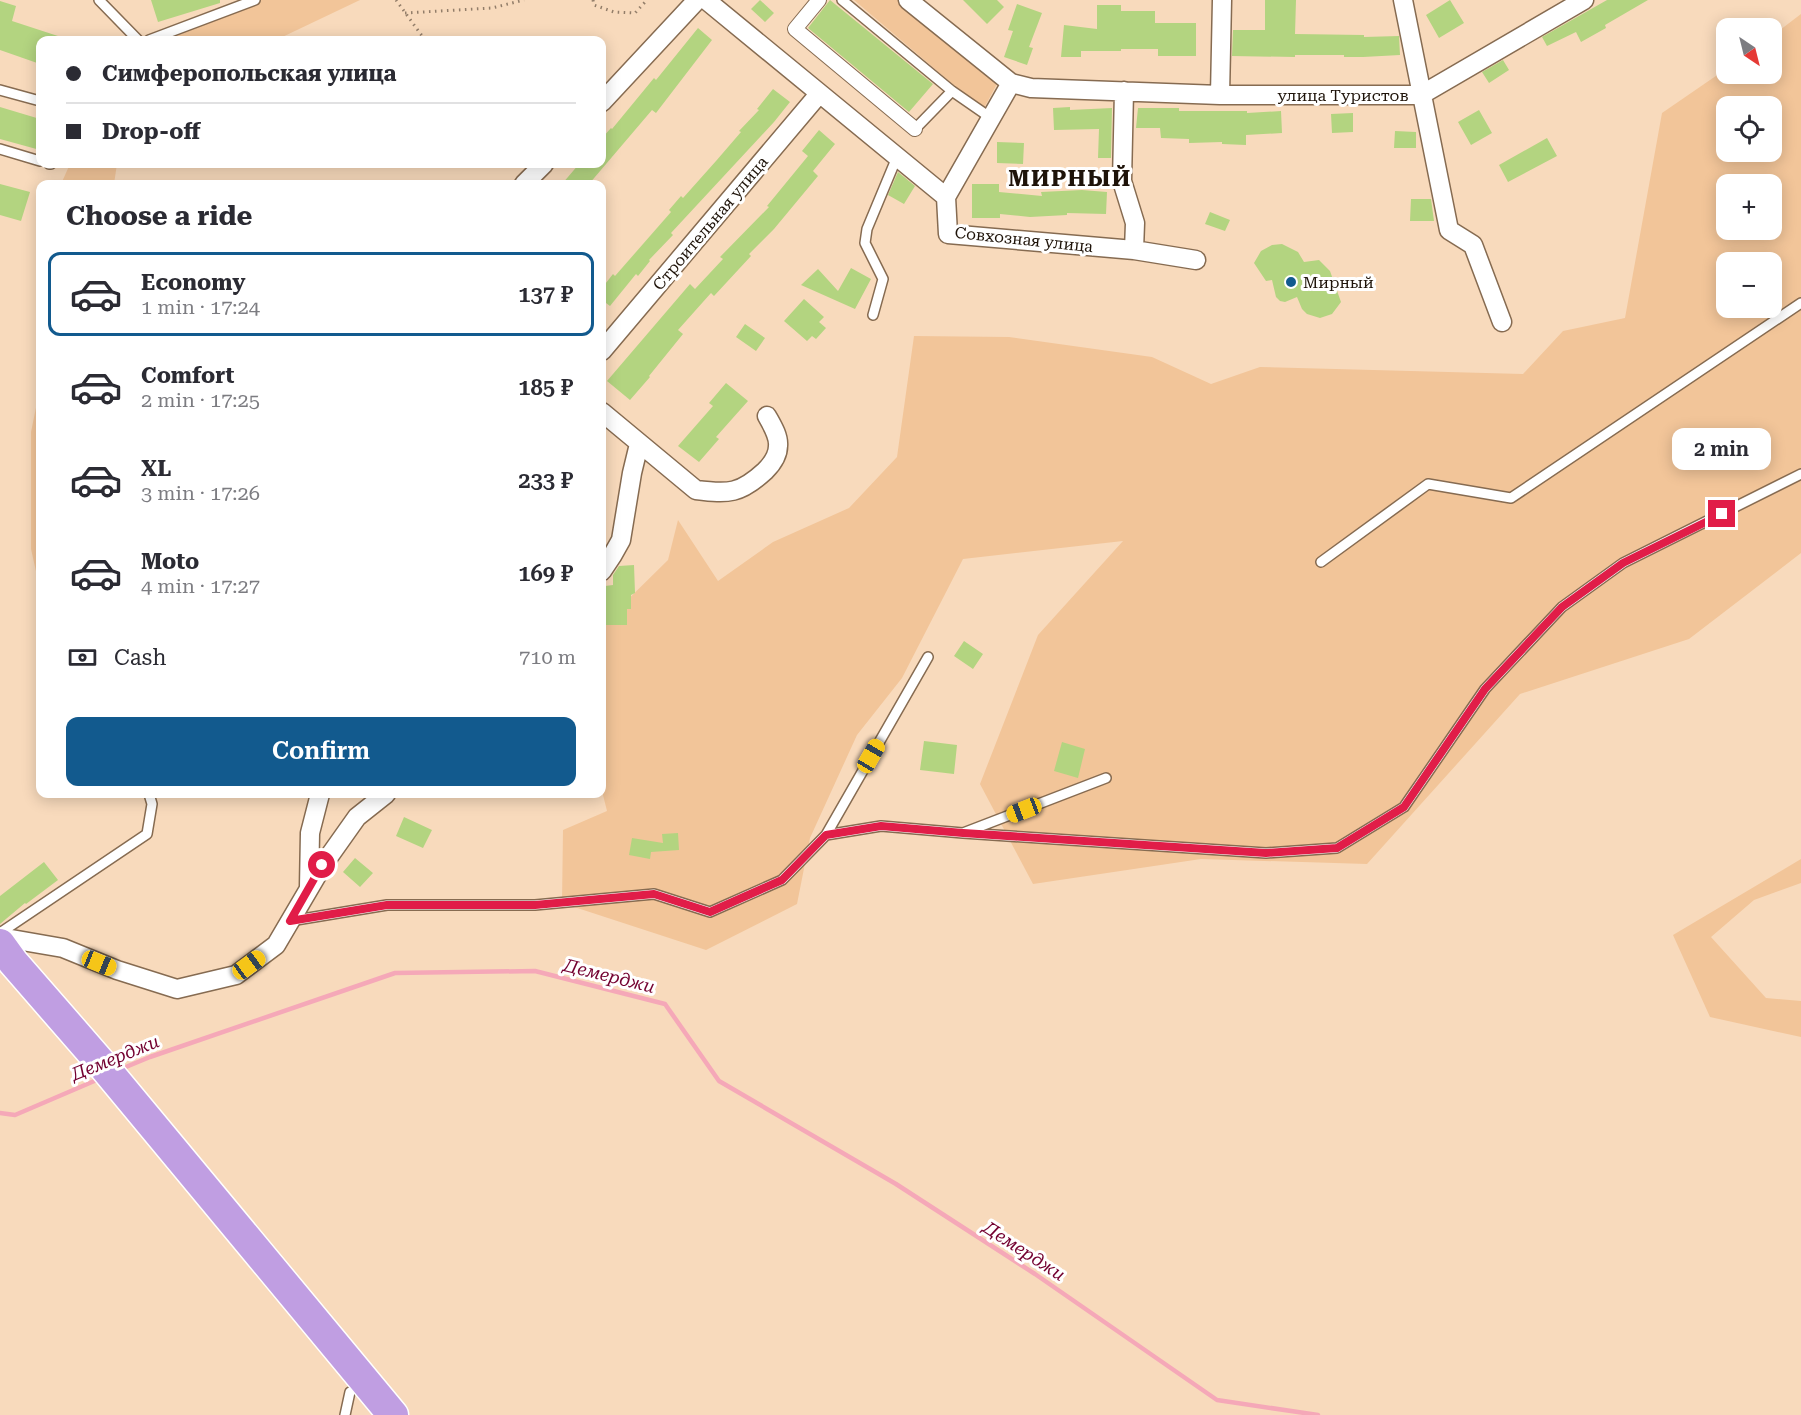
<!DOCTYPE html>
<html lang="en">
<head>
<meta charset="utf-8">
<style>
  body { margin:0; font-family:"Roboto Serif",serif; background:#f2f2f3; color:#2b2b33; height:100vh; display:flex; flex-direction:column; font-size:22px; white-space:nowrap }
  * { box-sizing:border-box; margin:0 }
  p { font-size:20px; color:#7c7c81 }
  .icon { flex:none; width:33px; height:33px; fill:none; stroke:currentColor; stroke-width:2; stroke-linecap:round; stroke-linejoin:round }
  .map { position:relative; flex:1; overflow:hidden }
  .drawer { position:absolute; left:36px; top:180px; width:570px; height:618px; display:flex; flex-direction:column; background:#fff; border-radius:12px; box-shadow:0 3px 15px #0003 }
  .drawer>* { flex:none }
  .hud { position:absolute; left:36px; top:36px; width:570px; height:132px; border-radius:12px; box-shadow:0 3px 15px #0003; display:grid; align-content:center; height:132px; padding:0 30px; background:#fff }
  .needle { width:39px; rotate:145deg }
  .tools { position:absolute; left:1716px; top:18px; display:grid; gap:12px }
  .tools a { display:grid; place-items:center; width:66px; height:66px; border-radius:12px; background:#fff; box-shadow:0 3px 15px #0003; font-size:30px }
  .end { position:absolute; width:27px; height:27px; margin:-14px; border:8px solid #e11d48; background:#fff; box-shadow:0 0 0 3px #fff }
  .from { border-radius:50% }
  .bubble { position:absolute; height:42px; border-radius:12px; background:#fff; box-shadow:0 3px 15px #0003; font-size:20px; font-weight:600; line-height:42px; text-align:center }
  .car { position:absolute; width:18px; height:36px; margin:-18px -9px; border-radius:8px; box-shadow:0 0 4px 2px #0007; background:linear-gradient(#f5c518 24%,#345 0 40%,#f5c518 0 76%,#345 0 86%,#f5c518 0) }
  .hud b { display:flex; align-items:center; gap:21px; height:57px; font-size:22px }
  .hud b+b { border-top:2px solid #e1e1e2 }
  .hud i { width:15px; height:15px; background:#2b2b33 }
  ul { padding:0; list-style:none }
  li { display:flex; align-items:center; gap:18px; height:84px; margin:0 12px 9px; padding:0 18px; border:3px solid transparent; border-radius:12px }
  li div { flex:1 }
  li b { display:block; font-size:22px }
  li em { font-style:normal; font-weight:600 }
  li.current { border-color:#125a8e }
  li>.icon { width:54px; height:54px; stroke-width:1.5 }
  h2 { padding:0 30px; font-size:27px; line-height:72px }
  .pay { display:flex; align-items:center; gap:15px; height:66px; padding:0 30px; font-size:22px }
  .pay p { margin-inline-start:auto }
  .cta { display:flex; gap:12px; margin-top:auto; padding:12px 30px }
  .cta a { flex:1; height:69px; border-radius:12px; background:#125a8e; color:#fff; font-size:24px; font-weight:600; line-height:69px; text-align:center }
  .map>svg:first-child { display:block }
  .green { fill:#f2c599; fill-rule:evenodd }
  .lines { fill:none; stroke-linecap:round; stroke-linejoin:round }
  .stream { stroke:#f5a8b8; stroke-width:4.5 }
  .building { fill:#b3d480 }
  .service-casing { stroke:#866b51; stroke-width:12 }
  .pedestrian-casing { stroke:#866b51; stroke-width:16 }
  .minor-casing { stroke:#866b51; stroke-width:21 }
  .trunk-casing { stroke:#fff; stroke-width:33 }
  .path { stroke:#927d69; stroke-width:3; stroke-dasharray:1.5 4.5; stroke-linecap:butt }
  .service { stroke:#fff; stroke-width:9 }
  .pedestrian { stroke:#fff; stroke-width:14 }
  .minor { stroke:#fff; stroke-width:18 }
  .trunk { stroke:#c09ee2; stroke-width:30 }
  .route { stroke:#e11d48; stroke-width:8 }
  .poi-dot { fill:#125a8e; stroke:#fff; stroke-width:2 }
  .labels { text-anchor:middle; stroke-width:6; stroke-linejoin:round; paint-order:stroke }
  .street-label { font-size:16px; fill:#1e1309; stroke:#fff }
  .poi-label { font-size:16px; fill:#1e1309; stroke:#fff; text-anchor:start }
  .water-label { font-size:18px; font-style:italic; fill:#730030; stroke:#fff }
  .district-label { font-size:22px; font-weight:bold; letter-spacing:1.5px; fill:#1e1309; stroke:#fff }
</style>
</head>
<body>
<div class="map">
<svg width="1801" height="1415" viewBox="0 0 1801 1415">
  <rect width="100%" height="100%" fill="#f8dabc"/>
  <!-- green -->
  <path class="green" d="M243,0H360L276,40H141L146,35L241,2Z
    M854,0H903L998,82L983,110Z
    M1801,14V553L1689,639L1520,694L1367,864L1201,859L1033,884L980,784L1038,635L1123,541L963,559L902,678L857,735L810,838L797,904L706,950L562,903L563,830L607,811L602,791V625L668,560L678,520L718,581L773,542L849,508L897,457L914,336L1009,337L1152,357L1211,384L1260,367L1523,374L1563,331L1625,318L1662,113L1726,69V74H1772V36ZM1726,106H1772V152H1726ZM1726,184H1772V230H1726ZM1726,262H1772V308H1726Z
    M70,164H117L114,184H61Z
    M40,388V589L31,549V432Z
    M1801,859V883L1754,900L1711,937L1766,998L1801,1001V1037L1710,1017L1673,935Z"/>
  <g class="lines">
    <!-- stream -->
    <path class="stream" d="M121,1069L150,1057L395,973L535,971L665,1004L719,1081L896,1184L1035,1274L1217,1400L1318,1415
      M0,1113L15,1115L99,1079"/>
  </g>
  <!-- building -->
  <path class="building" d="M151,0H220V3L158,22Z
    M760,0L774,13L765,22L751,9Z
    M830,0L933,84L909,112L808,28Z
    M963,0H997L1004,7L987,24Z
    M1265,0H1296L1295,34L1364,35V37L1399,36L1400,55L1363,57H1344V55H1295V57L1232,56L1233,30H1265Z
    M1450,0L1464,23L1439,38L1426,15Z
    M1607,0H1648L1605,25L1606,28L1581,42L1576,32L1547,46L1542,37Z
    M0,1L16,6L12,21L64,38V40H40V64L0,50Z
    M1017,4L1042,13L1029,47L1033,48L1027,65L1004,57L1013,31L1008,30Z
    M1097,5H1121V11H1155V23H1196V56H1158V49H1121V51H1081V57H1061L1064,25L1097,29Z
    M698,28L712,40L656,113L652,110L589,184H562L579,164H602V138L611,128L612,129L654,78L656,80Z
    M1503,60L1509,70L1489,83L1482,72Z
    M773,89L790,102L774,122L671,233L673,235L649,260L650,261L638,276L636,274L610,306L602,300V288L613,274L615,276L671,212L669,210L681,196L683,198L716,161L741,132L739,131L759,110L757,109Z
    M0,107L40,119V150L0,139Z
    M1070,107V110L1112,108L1111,158H1098L1099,129L1054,130L1053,108Z
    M1138,108H1179V111H1247V113L1281,111L1282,133L1246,135V145L1222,144V142L1189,143V139L1161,138L1160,128H1136Z
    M1479,110L1492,133L1471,145L1458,122Z
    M1353,113V132L1332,133L1331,114Z
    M819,130L835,144L813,171L818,176L774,229L749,254L751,256L714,296L711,293L678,330L683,334L649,376L650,377L630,400L607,381L690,284L695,289L723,259L720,257L769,207L767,206L808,156L802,151Z
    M1395,131L1416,132V148H1394Z
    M1547,138L1557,156L1508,182L1499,165Z
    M997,142L1024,143L1023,164L997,163Z
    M898,172L915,186L904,204L888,195Z
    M0,184L30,192L21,221L0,215Z
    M972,184H999V192L1042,196L1041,192L1082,190L1107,192L1106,214L1067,213V215L1030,217L1000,214V218H972Z
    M1411,199H1431L1434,221H1410Z
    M1210,212L1230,220L1225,231L1205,224Z
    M1282,244L1298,252L1304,262L1319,260L1330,271L1341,302L1332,314L1320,318L1307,314L1302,309L1297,297L1285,302L1280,301L1276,297L1272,280L1266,281L1254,263L1261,251L1272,245Z
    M851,268L871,279L855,309L801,285L818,269L838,291Z
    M804,299L824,317L819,322L826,328L816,339L812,336L807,341L784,321Z
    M745,324L765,338L756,351L736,337Z
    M726,383L748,401L716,437L719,439L699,462L678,446L713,406L709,403Z
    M634,565L635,593L631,595V609H627V625H602V597H605V586L613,585V575L619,566Z
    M964,641L983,654L973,669L954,656Z
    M924,741L957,745L954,774L920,770Z
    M1062,742L1085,749L1078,778L1054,771Z
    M404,817L432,830L423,848L396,836Z
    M678,833L679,850L651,852L650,859L629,855L632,838L663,843L662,834Z
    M355,858L373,873L360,887L343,872Z
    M44,862L58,880L26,904L25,903L0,924V896Z"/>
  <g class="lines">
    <defs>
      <path id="service" d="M99,0L138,40
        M842,0L952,91L991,118
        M149,40L255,0
        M0,90L40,101
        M915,129L952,91
        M0,149L40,161
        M49,164H51
        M873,315L883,279L865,243L867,229L897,157
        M1321,562L1428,484L1511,498L1801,303
        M963,833L1266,853L1337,848L1404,807L1485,689L1562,607L1623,563L1801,474
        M826,835L881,826L963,833L1106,778
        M290,921L387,905H535L654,894L710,912L782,880L826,835L928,657
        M0,933L147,834L152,804L149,794
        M345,1415L350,1392"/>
      <path id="pedestrian" d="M819,0L795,29L915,129"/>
      <path id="minor" d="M706,0L946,197L1011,83
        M908,0L1011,83L1031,88L1220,95H1421L1584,0
        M1403,0L1449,230L1473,245L1502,322
        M1124,91L1122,181L1135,223L1134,250
        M1220,95L1222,0
        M602,102L697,0
        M524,184L544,164
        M946,197L948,234L1134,250L1196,260
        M602,351L819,94
        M602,412L696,490C729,494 740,494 765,471C772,464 778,456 778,446C779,436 772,425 767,416
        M602,571L612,556L621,540L632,473L639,444
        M309,887L310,833L320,794
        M0,937L63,948L117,970L177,989L236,975L276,945L323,865L357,817L386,794"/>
      <path id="trunk" d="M0,944L13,962L100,1062L393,1415"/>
    </defs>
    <!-- service casing -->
    <use href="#service" class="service-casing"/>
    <!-- pedestrian casing -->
    <use href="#pedestrian" class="pedestrian-casing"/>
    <!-- minor casing -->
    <use href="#minor" class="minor-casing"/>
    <!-- trunk casing -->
    <use href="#trunk" class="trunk-casing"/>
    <!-- path -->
    <path class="path" d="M396,0L425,40
      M593,0L594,5L614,12L635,13L647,0
      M405,13L492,8L524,0"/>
    <!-- service -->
    <use href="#service" class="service"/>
    <!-- pedestrian -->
    <use href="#pedestrian" class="pedestrian"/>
    <!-- minor -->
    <use href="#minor" class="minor"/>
    <!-- trunk -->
    <use href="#trunk" class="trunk"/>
  </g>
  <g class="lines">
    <!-- route -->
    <path class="route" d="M322,865L290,921L387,905H535L654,894L710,912L782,880L826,835L881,826L963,833L1266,853L1337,848L1404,807L1485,689L1562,607L1623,563L1722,514"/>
  </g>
  <!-- markers -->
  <circle class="poi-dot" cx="1291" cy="282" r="6"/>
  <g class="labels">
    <!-- street labels -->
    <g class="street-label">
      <text x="1343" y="101">улица Туристов</text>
      <text transform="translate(710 223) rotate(-50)" y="6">Строительная улица</text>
      <text transform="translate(1024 239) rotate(6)" y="6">Совхозная улица</text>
    </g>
    <!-- poi labels -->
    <g class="poi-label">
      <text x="1303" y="288">Мирный</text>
    </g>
    <!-- water labels -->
    <g class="water-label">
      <text transform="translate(609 976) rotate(14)" y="6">Демерджи</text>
      <text transform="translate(115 1058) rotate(-22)" y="6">Демерджи</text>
      <text transform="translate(1024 1251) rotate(33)" y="6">Демерджи</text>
    </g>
    <!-- district labels -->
    <g class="district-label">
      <text x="1070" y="186">МИРНЫЙ</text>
    </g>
  </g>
</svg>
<div class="tools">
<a><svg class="needle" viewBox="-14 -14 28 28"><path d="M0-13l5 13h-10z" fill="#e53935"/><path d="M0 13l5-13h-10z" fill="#7c7c81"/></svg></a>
<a><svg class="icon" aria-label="locate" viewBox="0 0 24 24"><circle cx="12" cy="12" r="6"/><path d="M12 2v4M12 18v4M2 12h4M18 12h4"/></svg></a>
<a>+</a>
<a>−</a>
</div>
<i class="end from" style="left:322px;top:865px"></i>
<i class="end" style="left:1722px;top:514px"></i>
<div class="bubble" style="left:1672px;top:428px;width:99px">2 min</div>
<i class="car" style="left:871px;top:756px;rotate:30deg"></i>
<i class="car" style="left:1024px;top:810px;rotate:249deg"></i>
<i class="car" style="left:99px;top:963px;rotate:112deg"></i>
<i class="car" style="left:249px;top:965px;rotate:54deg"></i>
<div class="hud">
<b><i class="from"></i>Симферопольская улица</b>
<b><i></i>Drop-off</b>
</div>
<section class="drawer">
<h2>Choose a ride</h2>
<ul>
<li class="current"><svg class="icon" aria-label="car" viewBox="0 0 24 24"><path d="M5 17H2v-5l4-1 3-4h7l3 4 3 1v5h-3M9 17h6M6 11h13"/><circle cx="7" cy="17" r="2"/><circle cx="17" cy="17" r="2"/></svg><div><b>Economy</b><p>1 min · 17:24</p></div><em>137 ₽</em></li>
<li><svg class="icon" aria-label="car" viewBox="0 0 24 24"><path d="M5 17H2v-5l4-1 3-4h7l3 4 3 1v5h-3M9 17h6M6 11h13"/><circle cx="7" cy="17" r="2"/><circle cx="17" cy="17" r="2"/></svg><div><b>Comfort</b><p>2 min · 17:25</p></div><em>185 ₽</em></li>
<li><svg class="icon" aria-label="car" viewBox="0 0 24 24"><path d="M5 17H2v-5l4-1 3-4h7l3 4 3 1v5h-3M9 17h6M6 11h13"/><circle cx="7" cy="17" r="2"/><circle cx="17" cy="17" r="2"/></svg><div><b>XL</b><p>3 min · 17:26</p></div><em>233 ₽</em></li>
<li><svg class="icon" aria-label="car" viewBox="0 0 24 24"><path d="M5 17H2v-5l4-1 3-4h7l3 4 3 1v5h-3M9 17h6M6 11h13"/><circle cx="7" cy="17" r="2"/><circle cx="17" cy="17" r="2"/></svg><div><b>Moto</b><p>4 min · 17:27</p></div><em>169 ₽</em></li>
</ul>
<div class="pay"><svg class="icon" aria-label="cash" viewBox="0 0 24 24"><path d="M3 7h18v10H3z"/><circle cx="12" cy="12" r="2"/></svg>Cash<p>710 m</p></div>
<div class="cta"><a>Confirm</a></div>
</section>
</div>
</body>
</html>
